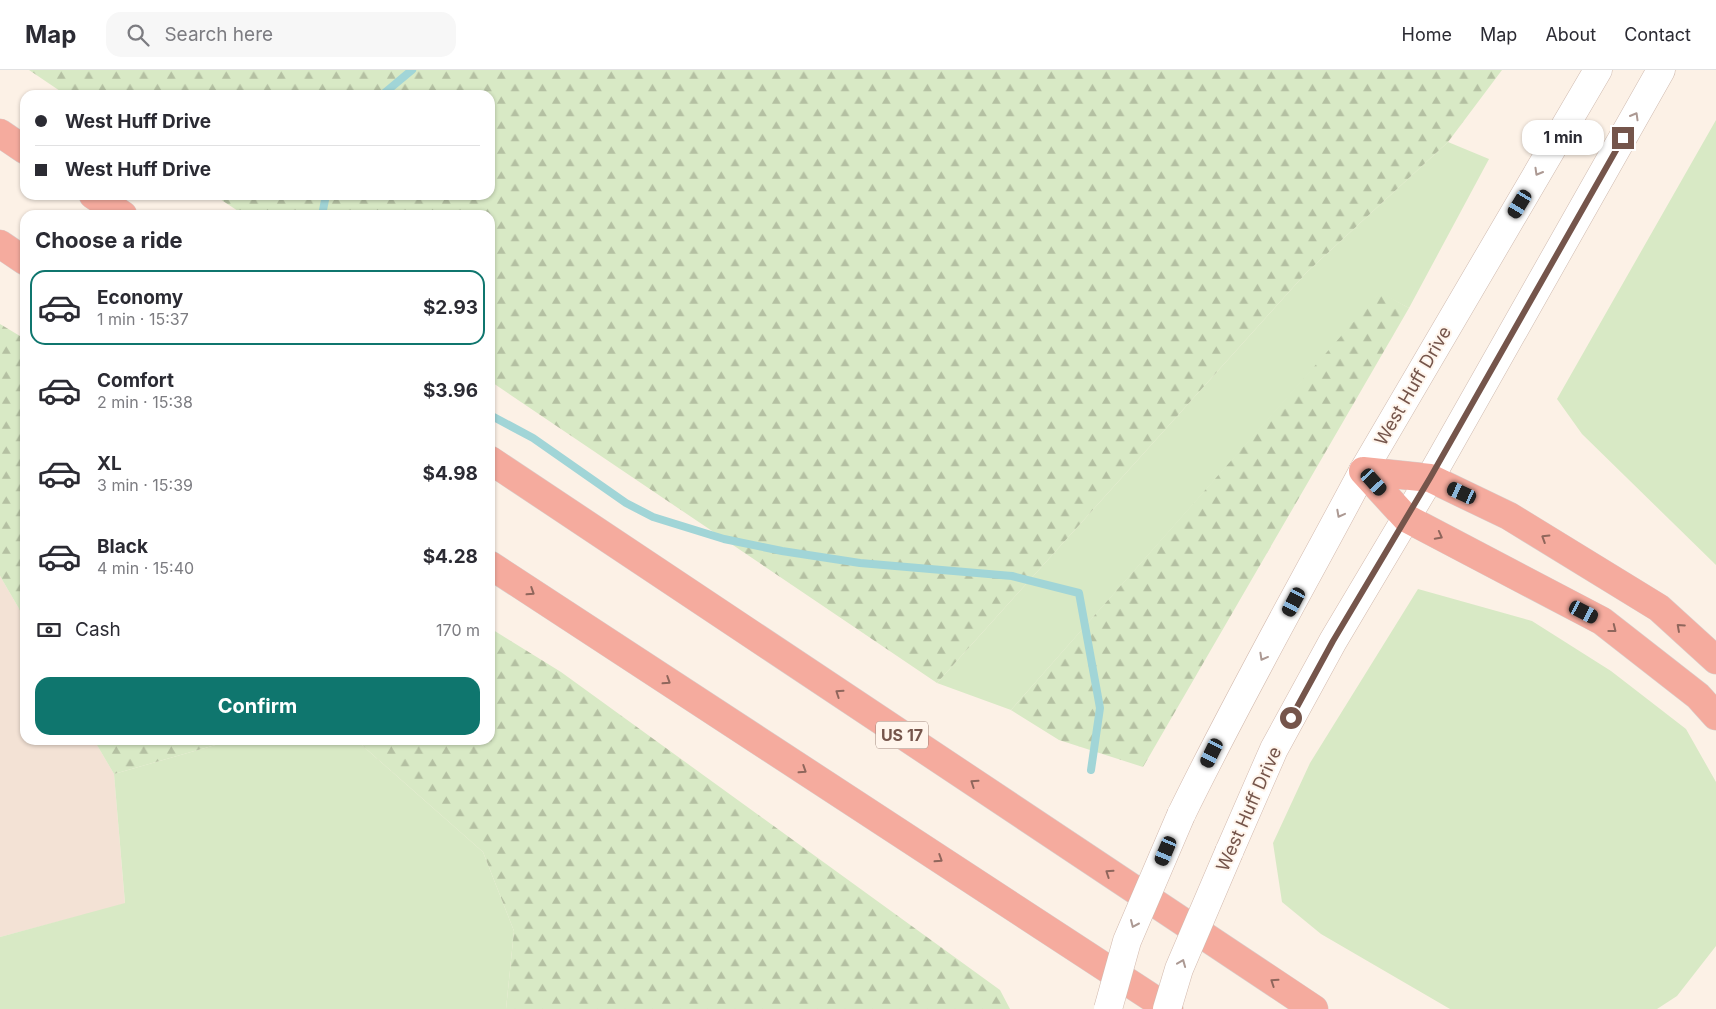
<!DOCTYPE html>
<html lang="en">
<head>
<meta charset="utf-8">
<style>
  body { margin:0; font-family:Inter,sans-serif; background:#f7f7f7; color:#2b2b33; height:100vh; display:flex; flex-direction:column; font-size:19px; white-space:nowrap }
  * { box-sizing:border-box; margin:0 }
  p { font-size:16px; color:#7c7c81 }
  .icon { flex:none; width:28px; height:28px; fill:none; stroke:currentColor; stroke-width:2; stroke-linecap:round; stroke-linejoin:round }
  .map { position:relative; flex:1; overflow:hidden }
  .side { position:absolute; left:20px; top:140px; width:475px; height:535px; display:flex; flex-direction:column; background:#fff; border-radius:15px; box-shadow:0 1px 4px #0004 }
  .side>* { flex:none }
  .guide { position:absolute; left:20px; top:20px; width:475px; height:110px; border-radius:15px; box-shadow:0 1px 4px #0004; display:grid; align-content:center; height:110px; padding:0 15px; background:#fff }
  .end { position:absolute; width:22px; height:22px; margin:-11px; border:6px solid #75554b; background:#fff; box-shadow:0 0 0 2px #fff }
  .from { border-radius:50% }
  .bubble { position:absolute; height:35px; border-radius:15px; background:#fff; box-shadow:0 1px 4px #0004; font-size:16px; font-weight:700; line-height:35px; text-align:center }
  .car { position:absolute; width:15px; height:30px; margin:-15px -8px; border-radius:6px; box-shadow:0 0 4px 1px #0007; background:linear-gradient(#222 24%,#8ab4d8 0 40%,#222 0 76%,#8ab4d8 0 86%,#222 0) }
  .guide b { display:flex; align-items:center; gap:18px; height:48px; font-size:19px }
  .guide b+b { border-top:1px solid #e1e1e2 }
  .guide i { width:12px; height:12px; background:#2b2b33 }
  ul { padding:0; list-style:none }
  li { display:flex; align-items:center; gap:15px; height:75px; margin:0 10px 8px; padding:0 5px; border:2px solid transparent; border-radius:15px }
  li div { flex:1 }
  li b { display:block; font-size:19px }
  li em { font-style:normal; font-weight:700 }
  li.active { border-color:#0f766e }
  li>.icon { width:45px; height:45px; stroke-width:1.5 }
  h2 { padding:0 15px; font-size:22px; line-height:60px }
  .pay { display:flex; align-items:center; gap:12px; height:55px; padding:0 15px; font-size:19px }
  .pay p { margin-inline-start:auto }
  .action { display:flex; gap:10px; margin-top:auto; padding:10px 15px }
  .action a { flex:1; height:58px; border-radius:15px; background:#0f766e; color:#fff; font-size:20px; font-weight:700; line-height:58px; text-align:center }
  header { display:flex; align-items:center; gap:30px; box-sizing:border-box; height:70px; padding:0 25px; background:#fff; border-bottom:1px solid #e1e1e2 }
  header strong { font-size:24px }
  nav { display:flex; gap:28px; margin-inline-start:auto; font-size:18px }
  .search { width:350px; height:45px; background:#f7f7f7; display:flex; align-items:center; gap:12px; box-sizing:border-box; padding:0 18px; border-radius:15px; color:#7c7c81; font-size:19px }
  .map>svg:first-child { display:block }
  .residential { fill:#f3e2d5 }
  .green { fill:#d8e9c5 }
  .forest { fill:url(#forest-firs) }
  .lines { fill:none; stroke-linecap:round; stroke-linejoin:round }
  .stream { stroke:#a1d5d7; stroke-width:8 }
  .tertiary-casing { stroke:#cfbaaf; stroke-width:29 }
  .secondary-casing { stroke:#d2b9ad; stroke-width:29 }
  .motorway-casing { stroke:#d8cfcd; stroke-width:29 }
  .tertiary { stroke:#fff; stroke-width:28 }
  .secondary { stroke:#fff; stroke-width:28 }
  .motorway { stroke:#f5ab9e; stroke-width:28 }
  .secondary-bridge-casing { stroke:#d2b9ad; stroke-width:29; stroke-linecap:butt }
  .secondary-bridge { stroke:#fff; stroke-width:28 }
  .oneway { stroke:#ac9993 }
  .oneway2 { stroke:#8f665c }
  .route { stroke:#75554b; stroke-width:6 }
  .labels { text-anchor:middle; stroke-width:4; stroke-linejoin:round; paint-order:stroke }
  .shield { fill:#fff5ec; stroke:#9e857b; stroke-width:1 }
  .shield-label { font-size:16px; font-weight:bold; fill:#75554b }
  .street-label { font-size:18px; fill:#75554b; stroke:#fff5ec }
</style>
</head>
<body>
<header>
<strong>Map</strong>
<div class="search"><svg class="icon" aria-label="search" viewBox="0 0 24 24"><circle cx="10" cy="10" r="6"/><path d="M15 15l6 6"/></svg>Search here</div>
<nav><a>Home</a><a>Map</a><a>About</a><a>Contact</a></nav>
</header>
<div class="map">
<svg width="1716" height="939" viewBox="0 0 1716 939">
  <defs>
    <pattern id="forest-firs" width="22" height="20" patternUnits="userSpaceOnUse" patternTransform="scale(1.25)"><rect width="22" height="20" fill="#d8e9c5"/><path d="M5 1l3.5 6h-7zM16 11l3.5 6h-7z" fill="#b4c0a2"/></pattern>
  </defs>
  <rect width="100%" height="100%" fill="#fcf1e6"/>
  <!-- residential -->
  <path class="residential" d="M0,506L25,549V670H94L114,704L125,834L0,867Z"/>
  <!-- green -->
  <path class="green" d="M1716,50V495L1582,364L1557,329Z
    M1448,72L1489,89L1409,238L1380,223L1011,640L937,613L1306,203Z
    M1418,519L1532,551L1611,601L1686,659L1716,712V876L1677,926L1657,939H1450L1321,864L1282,832L1273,773L1310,693Z
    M233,670H356L483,782L514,861L506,939H0V867L125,833L114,704Z"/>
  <!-- forest -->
  <path class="forest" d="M29,0H1502L1448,72L1306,203L937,613L490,311V145H244L214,125H490V25H66Z
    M1380,222L1409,238L1143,697L1059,670L1011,640Z
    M0,254L25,269V549L0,506Z
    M490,558L561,602L1000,920L1010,939H506L514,861L483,782L356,670H490Z
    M94,670H233L114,704Z"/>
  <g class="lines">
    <!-- stream -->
    <path class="stream" d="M382,25L412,0
      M322,145L326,125
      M490,345L533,368L626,433L653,447L724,469L782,481L860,493L1012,506L1079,523L1100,638L1091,700"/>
    <defs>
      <path id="tertiary" d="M1363,401L1598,0
        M1430,408L1661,0"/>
      <path id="secondary" d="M1181,745C1238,628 1302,516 1363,401
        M1229,782L1274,679L1333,571L1430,408"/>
      <path id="motorway" d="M0,63L25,80
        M93,125L123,145
        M0,174L25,191
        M490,390L1314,939
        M1363,401L1406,448L1602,551L1698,626L1716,646
        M1363,401L1430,408L1509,446L1659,538L1716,590
        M490,495L1169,939"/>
    </defs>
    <!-- tertiary casing -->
    <use href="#tertiary" class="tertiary-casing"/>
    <!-- secondary casing -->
    <use href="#secondary" class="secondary-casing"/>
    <!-- motorway casing -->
    <use href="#motorway" class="motorway-casing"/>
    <!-- tertiary -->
    <use href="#tertiary" class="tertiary"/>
    <!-- secondary -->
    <use href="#secondary" class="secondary"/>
    <!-- motorway -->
    <use href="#motorway" class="motorway"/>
    <defs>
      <path id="secondary-bridge" d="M1108,939L1127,871L1181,745
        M1167,939L1179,899L1229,782"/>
    </defs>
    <!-- secondary-bridge casing -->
    <use href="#secondary-bridge" class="secondary-bridge-casing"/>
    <!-- secondary-bridge -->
    <use href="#secondary-bridge" class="secondary-bridge"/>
  </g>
  <!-- one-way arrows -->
  <defs><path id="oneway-chevron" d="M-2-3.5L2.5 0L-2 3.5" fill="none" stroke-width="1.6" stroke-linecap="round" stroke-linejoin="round" transform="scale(1.25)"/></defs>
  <g class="oneway">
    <use href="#oneway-chevron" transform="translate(1635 46) rotate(-60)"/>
    <use href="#oneway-chevron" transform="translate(1538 102) rotate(120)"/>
    <use href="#oneway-chevron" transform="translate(1340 444) rotate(118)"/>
    <use href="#oneway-chevron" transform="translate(1263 587) rotate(119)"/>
    <use href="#oneway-chevron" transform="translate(1134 854) rotate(114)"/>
    <use href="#oneway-chevron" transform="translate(1182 893) rotate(-68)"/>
  </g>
  <g class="oneway2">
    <use href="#oneway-chevron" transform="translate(1439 466) rotate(28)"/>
    <use href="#oneway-chevron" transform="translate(1545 468) rotate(-148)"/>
    <use href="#oneway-chevron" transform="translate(531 522) rotate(33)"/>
    <use href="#oneway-chevron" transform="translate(1680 557) rotate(-138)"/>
    <use href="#oneway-chevron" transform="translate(1613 559) rotate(38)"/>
    <use href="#oneway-chevron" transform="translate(667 611) rotate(33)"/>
    <use href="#oneway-chevron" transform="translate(839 623) rotate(-146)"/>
    <use href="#oneway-chevron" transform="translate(803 700) rotate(33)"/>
    <use href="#oneway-chevron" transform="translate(974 713) rotate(-146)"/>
    <use href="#oneway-chevron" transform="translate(939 789) rotate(33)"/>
    <use href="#oneway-chevron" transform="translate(1109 803) rotate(-146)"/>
    <use href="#oneway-chevron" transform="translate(1274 912) rotate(-146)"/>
  </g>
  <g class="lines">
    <!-- route -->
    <path class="route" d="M1291,648L1333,571L1430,408L1623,68"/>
  </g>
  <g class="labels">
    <!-- shield labels -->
    <rect class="shield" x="876" y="651.5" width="52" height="27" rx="4"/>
    <g class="shield-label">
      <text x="902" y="671">US 17</text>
    </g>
    <!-- street labels -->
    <g class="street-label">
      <text transform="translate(1413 316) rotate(-60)" y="6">West Huff Drive</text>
      <text transform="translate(1249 739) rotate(-66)" y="6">West Huff Drive</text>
    </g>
  </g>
</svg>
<i class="end from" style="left:1291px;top:648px"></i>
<i class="end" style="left:1623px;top:68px"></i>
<div class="bubble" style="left:1522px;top:50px;width:82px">1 min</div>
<i class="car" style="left:1520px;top:134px;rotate:211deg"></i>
<i class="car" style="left:1374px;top:412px;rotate:138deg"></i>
<i class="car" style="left:1462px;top:423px;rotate:295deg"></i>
<i class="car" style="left:1294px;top:532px;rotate:208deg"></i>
<i class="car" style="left:1584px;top:542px;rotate:117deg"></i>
<i class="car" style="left:1212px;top:683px;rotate:206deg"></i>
<i class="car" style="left:1166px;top:781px;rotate:203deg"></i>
<div class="guide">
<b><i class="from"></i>West Huff Drive</b>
<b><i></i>West Huff Drive</b>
</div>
<section class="side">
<h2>Choose a ride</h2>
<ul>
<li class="active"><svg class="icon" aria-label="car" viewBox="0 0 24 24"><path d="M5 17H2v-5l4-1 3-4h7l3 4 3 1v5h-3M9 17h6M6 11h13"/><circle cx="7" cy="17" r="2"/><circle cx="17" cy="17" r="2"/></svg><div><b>Economy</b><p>1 min · 15:37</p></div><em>$2.93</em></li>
<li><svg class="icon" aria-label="car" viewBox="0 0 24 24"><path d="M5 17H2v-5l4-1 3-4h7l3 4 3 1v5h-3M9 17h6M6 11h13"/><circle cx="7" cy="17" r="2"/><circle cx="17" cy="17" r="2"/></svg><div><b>Comfort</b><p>2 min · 15:38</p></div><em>$3.96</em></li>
<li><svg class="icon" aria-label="car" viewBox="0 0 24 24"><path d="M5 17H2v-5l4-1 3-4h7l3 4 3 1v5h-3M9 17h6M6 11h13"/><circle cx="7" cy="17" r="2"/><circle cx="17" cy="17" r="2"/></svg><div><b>XL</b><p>3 min · 15:39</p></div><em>$4.98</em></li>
<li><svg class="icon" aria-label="car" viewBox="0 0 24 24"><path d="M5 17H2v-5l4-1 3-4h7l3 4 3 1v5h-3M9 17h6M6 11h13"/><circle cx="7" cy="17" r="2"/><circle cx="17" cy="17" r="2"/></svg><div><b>Black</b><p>4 min · 15:40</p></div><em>$4.28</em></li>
</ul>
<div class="pay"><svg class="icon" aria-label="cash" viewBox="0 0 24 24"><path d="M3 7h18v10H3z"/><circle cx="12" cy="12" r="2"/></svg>Cash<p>170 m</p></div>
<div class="action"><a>Confirm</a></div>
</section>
</div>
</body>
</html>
